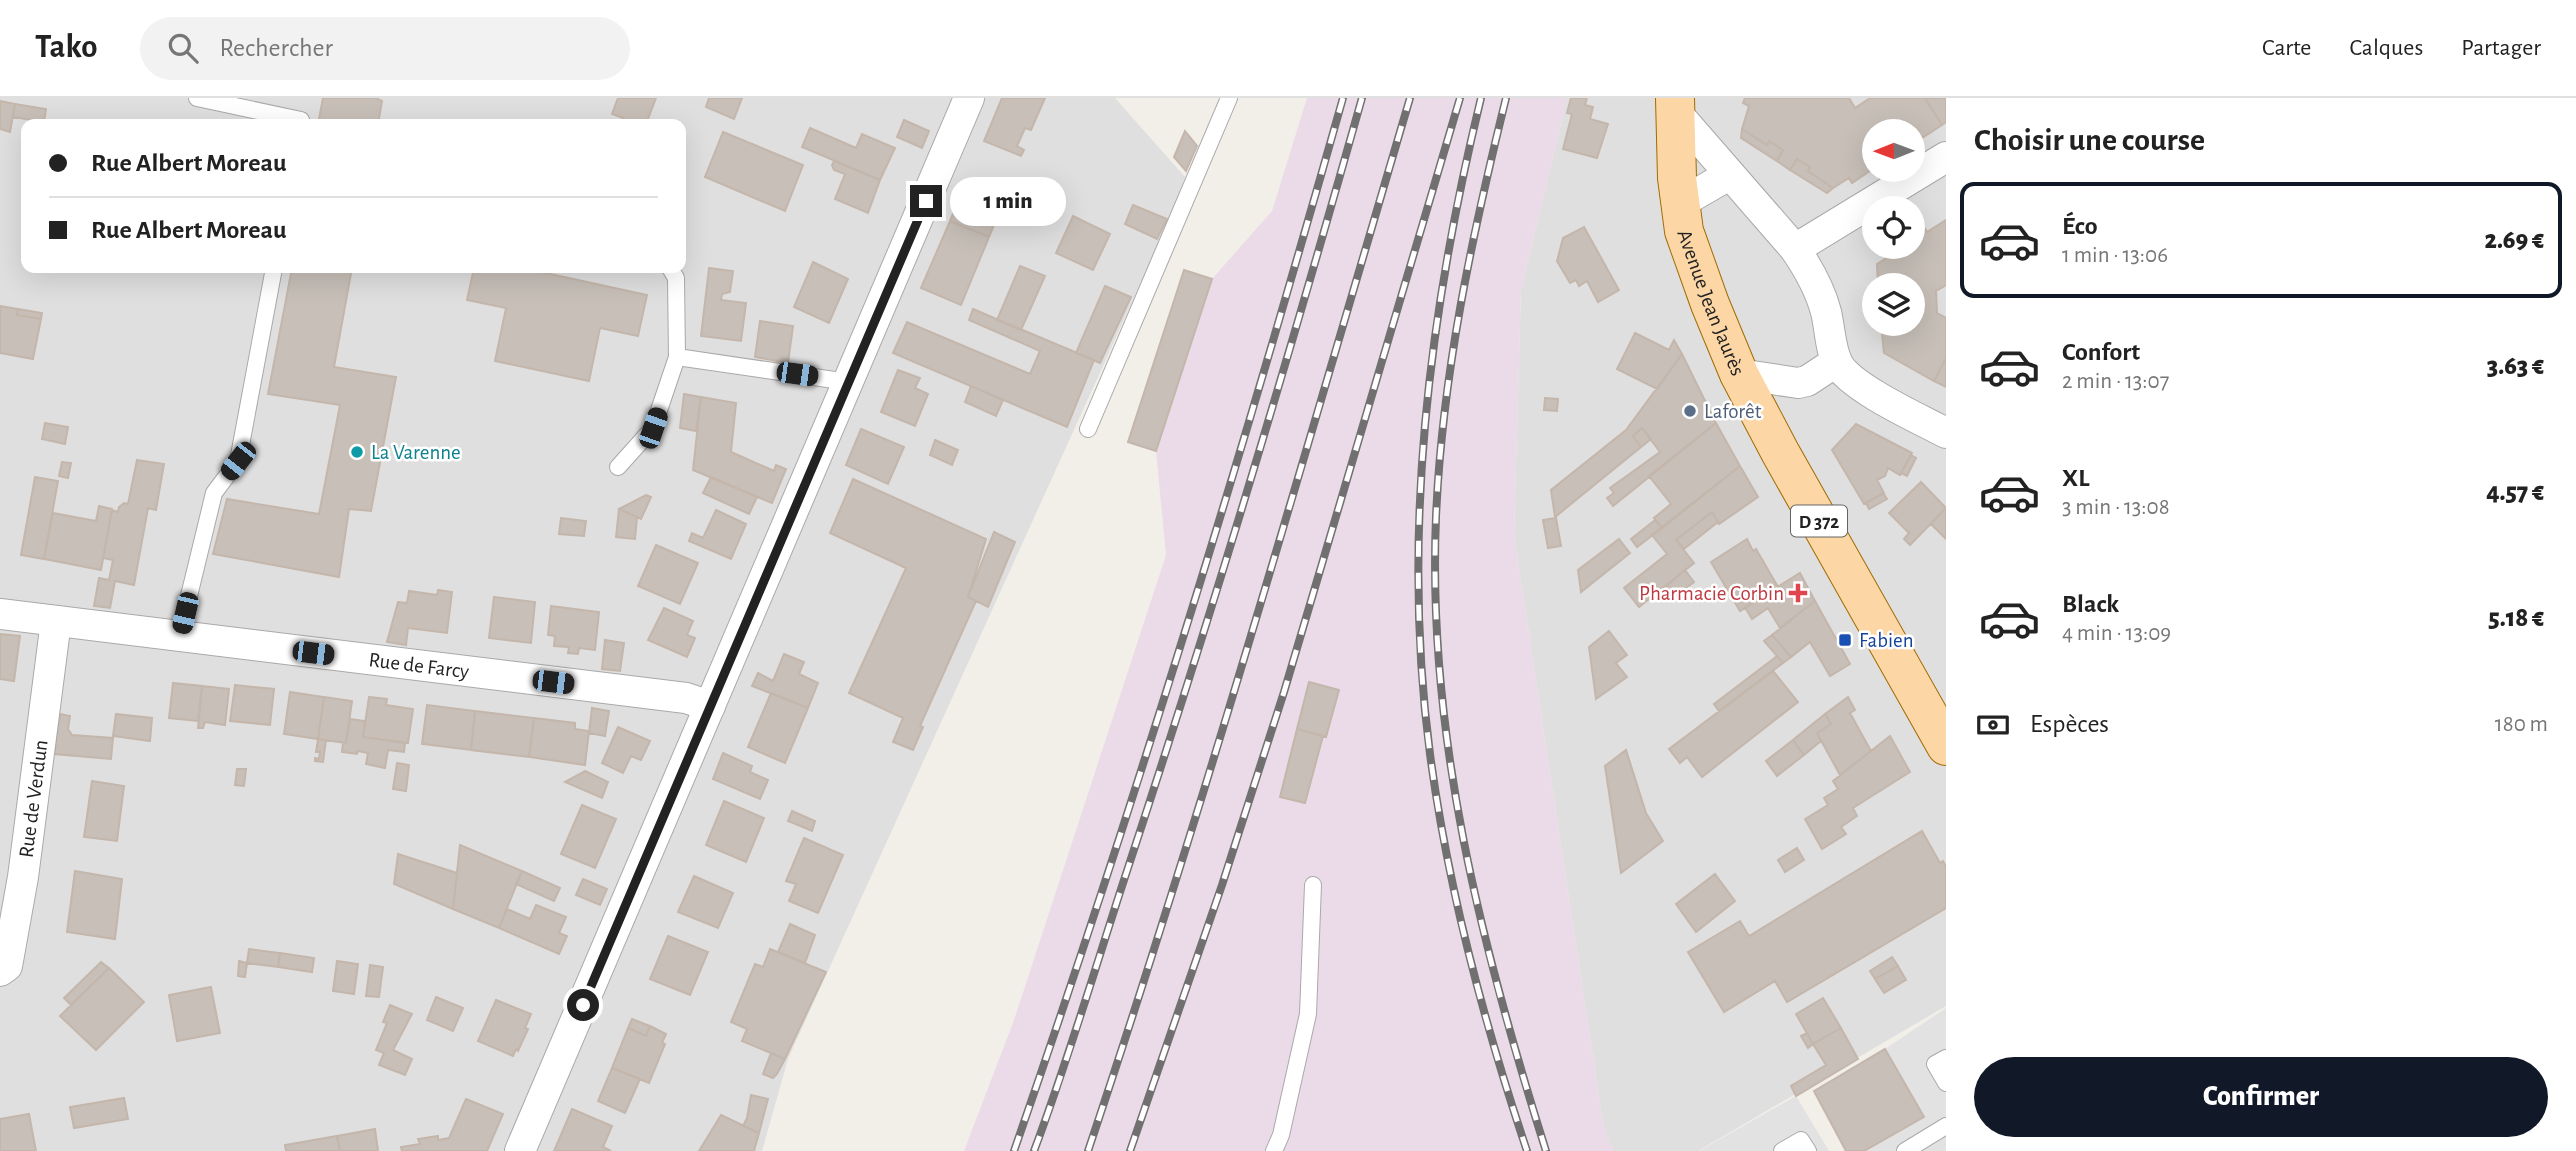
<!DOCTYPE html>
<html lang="fr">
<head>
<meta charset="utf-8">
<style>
  body { margin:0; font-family:"Alegreya Sans",sans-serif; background:#f2f2f2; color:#222; height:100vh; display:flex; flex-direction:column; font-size:26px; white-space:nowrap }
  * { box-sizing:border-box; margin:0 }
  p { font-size:23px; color:#767676 }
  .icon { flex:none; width:38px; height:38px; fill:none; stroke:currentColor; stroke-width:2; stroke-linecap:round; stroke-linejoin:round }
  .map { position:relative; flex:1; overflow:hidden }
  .sheet { display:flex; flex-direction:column; background:#fff; width:630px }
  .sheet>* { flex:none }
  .banner { position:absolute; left:21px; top:21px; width:665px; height:154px; border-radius:14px; box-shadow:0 7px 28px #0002; display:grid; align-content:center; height:154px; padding:0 28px; background:#fff }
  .needle { width:46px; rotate:269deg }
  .buttons { position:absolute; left:1862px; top:21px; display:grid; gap:14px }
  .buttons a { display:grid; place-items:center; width:63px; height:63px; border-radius:50%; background:#fff; box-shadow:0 7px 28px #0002; font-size:35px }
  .end { position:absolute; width:32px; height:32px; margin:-16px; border:9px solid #222; background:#fff; box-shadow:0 0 0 4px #fff }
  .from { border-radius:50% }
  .bubble { position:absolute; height:49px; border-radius:24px; background:#fff; box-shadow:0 7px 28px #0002; font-size:23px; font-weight:800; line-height:49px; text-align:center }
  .car { position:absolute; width:21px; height:42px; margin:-21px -10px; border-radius:9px; box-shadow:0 0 5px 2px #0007; background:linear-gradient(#222 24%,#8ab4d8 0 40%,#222 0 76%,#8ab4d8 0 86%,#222 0) }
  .banner b { display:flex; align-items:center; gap:24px; height:66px; font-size:26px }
  .banner b+b { border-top:2px solid #e0e0e0 }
  .banner i { width:18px; height:18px; background:#222 }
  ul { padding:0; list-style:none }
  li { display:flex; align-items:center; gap:21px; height:116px; margin:0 14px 10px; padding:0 14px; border:4px solid transparent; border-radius:14px }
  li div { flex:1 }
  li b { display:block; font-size:26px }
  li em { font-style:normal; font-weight:800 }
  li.active { border-color:#111827 }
  li>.icon { width:63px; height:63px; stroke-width:1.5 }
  h2 { padding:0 28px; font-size:32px; line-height:84px }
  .pay { display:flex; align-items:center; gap:18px; height:77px; padding:0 28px; font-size:26px }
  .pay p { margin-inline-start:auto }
  .action { display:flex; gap:14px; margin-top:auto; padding:14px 28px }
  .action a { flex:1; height:80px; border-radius:42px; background:#111827; color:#fff; font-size:28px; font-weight:800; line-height:80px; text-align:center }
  header { display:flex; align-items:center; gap:42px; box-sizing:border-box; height:98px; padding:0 35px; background:#fff; border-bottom:2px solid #e0e0e0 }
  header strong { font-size:33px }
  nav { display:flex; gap:38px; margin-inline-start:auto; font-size:24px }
  .search { width:490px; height:63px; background:#f2f2f2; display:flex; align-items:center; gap:18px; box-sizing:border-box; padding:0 24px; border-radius:38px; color:#767676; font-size:26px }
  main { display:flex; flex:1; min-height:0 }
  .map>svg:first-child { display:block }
  .residential { fill:#e0dfdf; fill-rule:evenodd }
  .industrial { fill:#ebdbe8 }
  .parking { fill:#e2e2e2 }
  .building { fill:#c7bfb8; stroke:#c4b6ab; stroke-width:2 }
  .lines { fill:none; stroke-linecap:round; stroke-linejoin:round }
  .service-casing { stroke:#a9a9a9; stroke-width:18 }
  .minor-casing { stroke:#a9a9a9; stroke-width:32 }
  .primary-casing { stroke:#a06b00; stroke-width:40 }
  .service { stroke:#fff; stroke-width:16 }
  .minor { stroke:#fff; stroke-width:30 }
  .primary { stroke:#fcd6a4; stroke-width:38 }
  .rail-casing { stroke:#707070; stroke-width:8 }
  .rail { stroke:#fff; stroke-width:5; stroke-dasharray:16; stroke-linecap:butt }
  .route { stroke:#222; stroke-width:9 }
  .service-dot { fill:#5c6f8a; stroke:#fff; stroke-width:2.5 }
  .culture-dot { fill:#0f9aa8; stroke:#fff; stroke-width:2.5 }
  .health-dot { fill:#e0444e; stroke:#fff; stroke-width:2.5 }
  .transit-dot { fill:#1a4fb4; stroke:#fff; stroke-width:2.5 }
  .labels { text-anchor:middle; stroke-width:5; stroke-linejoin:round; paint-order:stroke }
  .shield { fill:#fff; stroke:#646464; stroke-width:2 }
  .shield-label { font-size:19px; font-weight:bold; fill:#222 }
  .street-label { font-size:21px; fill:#222; stroke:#fff }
  .service-label { font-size:21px; fill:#4e5e75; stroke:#fff; text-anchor:start }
  .culture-label { font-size:21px; fill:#0d838f; stroke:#fff; text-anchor:start }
  .health-label { font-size:21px; fill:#be3a42; stroke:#fff; text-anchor:end }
  .transit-label { font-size:21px; fill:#164399; stroke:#fff; text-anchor:start }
</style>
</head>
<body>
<header>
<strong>Tako</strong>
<div class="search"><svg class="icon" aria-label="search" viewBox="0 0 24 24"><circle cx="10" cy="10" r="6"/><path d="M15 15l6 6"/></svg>Rechercher</div>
<nav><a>Carte</a><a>Calques</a><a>Partager</a></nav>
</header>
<main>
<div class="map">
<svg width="1946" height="1053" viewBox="0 0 1946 1053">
  <rect width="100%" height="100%" fill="#f2efe9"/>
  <!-- residential -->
  <path class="residential" d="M0,0H1115L1185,79L1173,114L788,961L762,1053H0ZM26,26H681V170H26Z
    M1567,0H1946V908L1698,1053H1613L1603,1026L1514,438L1521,192ZM1874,33H1913V72H1874ZM1874,110H1913V149H1874ZM1874,187H1913V226H1874Z"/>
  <!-- industrial -->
  <path class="industrial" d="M1307,0H1567L1521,192L1514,438L1603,1026L1613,1053H964L1014,922L1166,457L1156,353L1212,181L1272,113Z"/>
  <!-- parking -->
  <path class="parking" d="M1946,910V1053H1864L1924,1019L1885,951Z
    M1796,998L1829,1053H1699Z"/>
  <!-- building -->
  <path class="building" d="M323,0H376L382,3L378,26H318Z
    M618,0H656L646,26H620L623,20L612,16Z
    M709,0H742L734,21L706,9Z
    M1002,0H1045L1031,32L1025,30L1017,48L1024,52L1021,58L984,43Z
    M1571,0H1587L1585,7L1593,9L1590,21L1608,26L1597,60L1563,51L1572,16L1567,15Z
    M1745,0H1849L1855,10L1870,0H1925L1942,27L1913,46V33H1874V70L1852,85L1849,80L1833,90L1808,73L1810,69L1797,61L1790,72L1777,63L1783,52L1769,43L1767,47L1742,31L1749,8L1743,5Z
    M1925,0H1946V24L1942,27Z
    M0,3L15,6L10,34L0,31Z
    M15,6L46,11L44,24L13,19Z
    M904,22L929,33L922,50L897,39Z
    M810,30L856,50L862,36L895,50L880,82L802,49Z
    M1742,31L1767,47L1769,43L1783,52L1777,63L1741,40Z
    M1185,33L1197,48L1186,73L1174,59Z
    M723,34L803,67L785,113L705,79Z
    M1797,61L1810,69L1808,73L1833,90L1827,95L1790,72Z
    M834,63L880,82L868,115L835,101L845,76L834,72L832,67Z
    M966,84L1005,101L989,139L950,123Z
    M1133,107L1167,121L1157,141L1125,126Z
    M1073,118L1110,136L1093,172L1056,155Z
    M1946,122V187L1936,193L1937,215L1946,220V260L1934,283L1884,255L1881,226H1913V187H1878L1877,166L1893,156L1889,149H1913V129L1921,124L1927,134Z
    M950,123L989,139L961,207L921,190Z
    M1584,129L1619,192L1598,204L1587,183L1579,188L1576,182L1570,185L1557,163L1563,140Z
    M813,164L848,181L829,225L794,209Z
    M1020,168L1045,178L1021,232L997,222Z
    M292,170H352L334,269L396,279L371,413L349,411L339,479L213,456L227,401L319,416L340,307L268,296Z
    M474,170H523L647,197L638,238L600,230L589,283L495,263L506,210L467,202Z
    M709,170L733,173L730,194L722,196L721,202L746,205L741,243L701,238Z
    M1184,172L1212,181L1156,353L1128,344Z
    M1105,188L1131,199L1100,265L1076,255Z
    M0,208L18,211L17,217L41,221L33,261L0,255Z
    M18,211L42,215L41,221L17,217Z
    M973,211L1094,262L1067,329L893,255L907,224L1030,276L1040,253L969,222Z
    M760,223L793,228L788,265L755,259Z
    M1635,235L1669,252L1674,242L1682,256L1657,291L1617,271Z
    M1682,256L1716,325L1613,408L1607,400L1614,395L1610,390L1660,354L1642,330L1633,338L1641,349L1555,419L1551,392L1626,332Z
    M1946,260V289L1934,283Z
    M898,272L920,280L915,290L928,296L915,328L881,314Z
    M971,288L1003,302L996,318L965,304Z
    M684,296L701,299L696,333L680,330Z
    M701,299L736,305L731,354L774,373L776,367L786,371L772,405L693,372Z
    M1545,300L1558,301L1557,313L1544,312Z
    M45,325L68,329L65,346L42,341Z
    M1716,325L1740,368L1662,430L1654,420L1671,406L1649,378Z
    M1856,326L1912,355L1900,377L1888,370L1885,378L1877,382L1884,395L1864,406L1832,352Z
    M1642,330L1651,341L1641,349L1633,338Z
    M861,331L904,349L888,386L846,367Z
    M935,342L958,352L952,367L930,357Z
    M1911,357L1916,360L1907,378L1901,375Z
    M137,362L164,366L156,412L148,410L134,487L115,483L110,510L94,508L99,480L109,482L113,462L103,460L112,412L118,414L119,409L124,405L128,406Z
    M62,364L71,365L68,380L59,378Z
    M1740,368L1758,399L1719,426L1712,414L1676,442L1694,465L1639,509L1624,490L1667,456L1652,437Z
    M35,379L58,383L44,461L21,457Z
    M711,379L757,399L749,416L703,395Z
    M853,381L986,441L968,499L976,503L920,628L923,629L913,652L893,644L903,620L849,595L906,470L830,435Z
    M1921,384L1946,410L1910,447L1904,441L1909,435L1889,415Z
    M1883,395L1887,401L1869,411L1866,405Z
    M646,397L651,399L641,421L619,411Z
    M99,408L112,411L101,472L44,461L53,415L96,423Z
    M1946,410V441L1931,426Z
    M619,411L637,419L635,441L616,439Z
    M716,412L746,426L731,461L689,443L692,435L703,440Z
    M1712,414L1718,424L1684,451L1676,442Z
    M561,420L586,423L584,438L559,436Z
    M1556,420L1561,448L1548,450L1543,422Z
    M1655,422L1662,430L1637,449L1631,441Z
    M994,434L1015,444L988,509L968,499Z
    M1619,441L1630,455L1581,494L1578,472Z
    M1747,441L1753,453L1756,451L1778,489L1740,513L1711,464Z
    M656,447L698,465L680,506L638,488Z
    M1685,472L1694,484L1673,500L1664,490Z
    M1800,475L1815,503L1780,530L1768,510L1752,521L1745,509Z
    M438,492L452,494L447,535L408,530L406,547L387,544L398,504L407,505L409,493L437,497Z
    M494,499L535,504L531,545L489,540Z
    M1815,503L1850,566L1830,578L1810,544L1791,559L1772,537Z
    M551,508L599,514L595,552L579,550L578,556L568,555L569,549L554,548L555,538L548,537Z
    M664,510L693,523L687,537L695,540L687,559L648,542Z
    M1609,533L1627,557L1616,565L1627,579L1596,601L1589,549Z
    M0,536L20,538L14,583L0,581Z
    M1772,537L1791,559L1783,565L1764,543Z
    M605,542L624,545L620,573L602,571Z
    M784,556L804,564L799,576L818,585L808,610L752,588L758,575L773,583Z
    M1777,558L1783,565L1719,613L1714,606Z
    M1773,573L1798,604L1702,679L1687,659L1680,665L1669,651Z
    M1309,584L1339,592L1326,639L1297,631Z
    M173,585L202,588L198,623L169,620Z
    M235,587L274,591L270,627L230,623Z
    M202,588L229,591L225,627L205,624L203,630H198Z
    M290,594L324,599L318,641L284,636Z
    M771,595L808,610L785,665L748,649Z
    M324,599L352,603L346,645L318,641Z
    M369,599L387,601L386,607L413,611L408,645L363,639Z
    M1848,599L1855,612L1850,615L1871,653L1840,677L1817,635L1831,626L1825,616Z
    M427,607L475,613L471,652L422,646Z
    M592,610L609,613L605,638L589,635Z
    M475,613L534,620L529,659L471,652Z
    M60,616L70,618L68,631L72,637L113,640L111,661L54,656Z
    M116,616L152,620L150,643L113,638Z
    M1825,616L1831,626L1817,635L1821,643L1804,657L1793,642Z
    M534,620L575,625V631L589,633L585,667L529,659Z
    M350,621L365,623L363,639L405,645L404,654L388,652L385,670L366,666L368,655L358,653L357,656L342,654L343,645H346Z
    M618,629L650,643L641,662L631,658L623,675L602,665Z
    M1297,631L1323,638L1305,705L1280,699Z
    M1890,638L1910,674L1853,710L1857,718L1841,729L1846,736L1822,751L1805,721L1828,707L1824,700L1838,691L1833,683Z
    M318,641L326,642L323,664L315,663V660L319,661L320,654H316Z
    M1793,642L1804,657L1777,678L1766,663Z
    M1626,652L1646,715L1663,743L1621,775L1605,668Z
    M723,655L752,668L750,674L768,682L760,701L713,681Z
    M397,665L409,667L406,693L393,691Z
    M237,671H246L244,688L235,687Z
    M585,673L608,684L602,700L565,684Z
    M92,683L124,688L117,743L84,739Z
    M724,703L764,720L746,764L706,747Z
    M582,707L616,721L595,770L561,756Z
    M792,713L815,723L812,733L788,723Z
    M1922,733L1940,765L1943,763L1946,769V810L1787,904L1775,883L1724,914L1688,854L1740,823L1749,838Z
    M804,740L843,757L818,815L789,803L796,786L786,783Z
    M460,747L522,773L499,830L453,811Z
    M1797,750L1804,762L1785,774L1778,762Z
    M398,756L457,775L453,811L394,786Z
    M75,773L122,781L115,841L67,834Z
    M522,773L560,790L554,803L516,786Z
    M1715,776L1735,803L1696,834L1676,806Z
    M694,778L733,795L718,830L678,814Z
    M583,781L607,791L600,807L576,797Z
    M536,807L566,819L559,835L567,838L559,856L499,830L507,811L530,821Z
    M790,826L815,837L805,865L778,854Z
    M668,838L708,854L690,897L650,881Z
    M249,851L280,855L278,869L247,865Z
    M770,851L826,874L785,961L742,943L747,931L731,924L755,866L763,869Z
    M280,855L314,860L312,874L278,869Z
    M1892,859L1898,868L1875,881L1870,873Z
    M239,863L247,865L245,879L238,878Z
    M337,863L358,866L354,896L333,893Z
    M101,864L109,870L71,907L64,900Z
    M370,867L383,869L379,899L366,898Z
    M1898,868L1906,882L1884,895L1875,881Z
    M109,870L144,904L96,952L60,918Z
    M211,889L220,935L177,943L169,897Z
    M436,899L463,910L453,933L427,922Z
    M1823,900L1841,930L1813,946L1796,916Z
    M496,902L531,916L525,930L528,931L518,953L516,951L513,958L478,943Z
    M390,907L412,916L393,952L412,961L405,977L379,967L384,955L376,952L387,925L383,924Z
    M632,921L650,928L646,938L628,930Z
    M650,928L666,936L662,945L665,946L649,985L612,970L628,930L646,938Z
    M1841,930L1858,961L1796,998L1791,988L1826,967L1813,946Z
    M1807,935L1813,946L1808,950L1801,938Z
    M1885,951L1924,1019L1864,1053H1846L1814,993Z
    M771,955L785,961L777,976L773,980L763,976Z
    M612,970L640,981L625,1015L598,1003Z
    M751,997L768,1001L759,1035L743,1028L747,1020Z
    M124,1000L128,1021L74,1030L70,1009Z
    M466,1001L503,1016L487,1053H402L401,1049L420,1046L418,1041L438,1038V1042L449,1040Z
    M572,1011L612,1028L603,1049L611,1053H554Z
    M29,1016L36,1053H0V1021Z
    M721,1017L759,1035L754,1053H699Z
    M375,1031L378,1053H340L337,1038Z
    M337,1038L340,1053H286L285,1047Z"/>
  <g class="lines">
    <defs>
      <path id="service" d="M197,0L301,22L300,26
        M670,170L676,180L677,259L848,284
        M1088,331L1229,0
        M618,369L653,330L677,259
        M179,539L214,395L238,363L274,170
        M1946,960L1935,966L1946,985
        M1274,1053L1281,1037L1308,916L1313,787
        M1782,1053L1801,1042L1808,1053
        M1905,1053L1946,1028"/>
      <g id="minor">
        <path d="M1675,13L1795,151C1808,170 1820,191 1826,214C1830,230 1830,251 1838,266C1851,290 1920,321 1946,335"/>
        <path d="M1679,106L1729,77"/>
        <path d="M1795,151L1946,59"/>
        <path d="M1739,276L1798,285L1807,283L1836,264"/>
        <path id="s1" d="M0,516L686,600L710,608"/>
        <path id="s2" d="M0,873L7,868L23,779L56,523"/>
        <path d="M520,1053L969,0"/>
      </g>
      <g id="primary">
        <path id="s3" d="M1675,0L1677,80L1684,133L1710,206L1739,276L1780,354L1946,648"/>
      </g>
    </defs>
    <!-- service casing -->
    <use href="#service" class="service-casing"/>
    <!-- minor casing -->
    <use href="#minor" class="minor-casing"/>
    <!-- primary casing -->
    <use href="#primary" class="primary-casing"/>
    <!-- service -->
    <use href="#service" class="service"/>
    <!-- minor -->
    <use href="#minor" class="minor"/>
    <!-- primary -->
    <use href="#primary" class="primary"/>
    <defs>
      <path id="rail" d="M1481,0C1429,214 1401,436 1430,656C1448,791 1484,925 1527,1053
        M1506,0C1472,138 1442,277 1436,419C1427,637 1481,847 1546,1053
        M1014,1053C1135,706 1243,354 1343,0
        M1034,1053C1067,965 1094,874 1123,785C1209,525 1288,263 1362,0
        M1088,1053C1205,705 1306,352 1410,0
        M1130,1053L1222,787L1284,594L1460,0"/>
    </defs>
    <!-- rail casing -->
    <use href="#rail" class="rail-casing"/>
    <!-- rail -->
    <use href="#rail" class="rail"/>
  </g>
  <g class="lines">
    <!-- route -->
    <path class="route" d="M583,907L926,103"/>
  </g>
  <!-- markers -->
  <circle class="service-dot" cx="1690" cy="313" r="7"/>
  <circle class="culture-dot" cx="357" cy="354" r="7"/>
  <path class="health-dot" d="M1794.5 484.5h7v7h7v7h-7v7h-7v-7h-7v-7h7z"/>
  <rect class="transit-dot" x="1838" y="535" width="14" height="14" rx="3.5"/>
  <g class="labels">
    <!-- shield labels -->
    <rect class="shield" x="1791" y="407.5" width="56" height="31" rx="5"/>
    <g class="shield-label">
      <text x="1819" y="430">D 372</text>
    </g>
    <!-- street labels -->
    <g class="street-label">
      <text dy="7" stroke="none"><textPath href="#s3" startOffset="210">Avenue Jean Jaurès</textPath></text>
      <text dy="7" stroke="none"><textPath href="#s1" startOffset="422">Rue de Farcy</textPath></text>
      <text dy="7" stroke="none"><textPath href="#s2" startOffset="178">Rue de Verdun</textPath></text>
    </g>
    <!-- service labels -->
    <g class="service-label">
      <text x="1704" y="320">Laforêt</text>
    </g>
    <!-- culture labels -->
    <g class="culture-label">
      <text x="371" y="361">La Varenne</text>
    </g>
    <!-- health labels -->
    <g class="health-label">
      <text x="1784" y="502">Pharmacie Corbin</text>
    </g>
    <!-- transit labels -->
    <g class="transit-label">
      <text x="1859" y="549">Fabien</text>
    </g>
  </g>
</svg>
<div class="buttons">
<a><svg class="needle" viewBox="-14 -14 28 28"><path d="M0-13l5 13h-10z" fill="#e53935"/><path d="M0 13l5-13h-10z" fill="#767676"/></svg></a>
<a><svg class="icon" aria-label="locate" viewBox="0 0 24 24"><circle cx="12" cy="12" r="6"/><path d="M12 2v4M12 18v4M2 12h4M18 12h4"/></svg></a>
<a><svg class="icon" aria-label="layers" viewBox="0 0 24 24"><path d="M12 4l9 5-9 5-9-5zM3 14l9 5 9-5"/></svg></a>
</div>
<i class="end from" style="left:583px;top:907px"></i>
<i class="end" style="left:926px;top:103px"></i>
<div class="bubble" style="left:950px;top:79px;width:116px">1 min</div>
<i class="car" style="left:797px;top:276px;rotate:98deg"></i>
<i class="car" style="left:653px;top:330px;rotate:19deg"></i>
<i class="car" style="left:238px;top:363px;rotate:218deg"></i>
<i class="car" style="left:185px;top:515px;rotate:193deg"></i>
<i class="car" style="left:313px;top:555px;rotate:97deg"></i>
<i class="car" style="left:553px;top:584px;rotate:97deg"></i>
<div class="banner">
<b><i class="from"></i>Rue Albert Moreau</b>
<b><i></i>Rue Albert Moreau</b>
</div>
</div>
<section class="sheet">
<h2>Choisir une course</h2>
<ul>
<li class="active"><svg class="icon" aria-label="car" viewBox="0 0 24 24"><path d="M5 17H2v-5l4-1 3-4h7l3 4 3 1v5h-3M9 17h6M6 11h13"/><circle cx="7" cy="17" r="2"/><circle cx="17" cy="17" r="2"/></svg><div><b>Éco</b><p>1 min · 13:06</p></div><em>2.69 €</em></li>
<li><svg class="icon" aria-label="car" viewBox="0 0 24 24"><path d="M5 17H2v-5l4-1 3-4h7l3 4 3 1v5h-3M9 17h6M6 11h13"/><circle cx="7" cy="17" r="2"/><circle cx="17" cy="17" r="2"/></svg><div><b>Confort</b><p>2 min · 13:07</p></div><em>3.63 €</em></li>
<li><svg class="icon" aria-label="car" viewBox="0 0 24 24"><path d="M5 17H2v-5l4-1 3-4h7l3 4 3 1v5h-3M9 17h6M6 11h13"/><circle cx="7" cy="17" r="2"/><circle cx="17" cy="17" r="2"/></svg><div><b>XL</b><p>3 min · 13:08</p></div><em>4.57 €</em></li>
<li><svg class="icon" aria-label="car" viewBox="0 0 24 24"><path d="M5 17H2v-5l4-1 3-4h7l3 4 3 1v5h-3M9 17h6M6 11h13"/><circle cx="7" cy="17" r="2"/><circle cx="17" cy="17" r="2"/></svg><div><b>Black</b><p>4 min · 13:09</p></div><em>5.18 €</em></li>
</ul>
<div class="pay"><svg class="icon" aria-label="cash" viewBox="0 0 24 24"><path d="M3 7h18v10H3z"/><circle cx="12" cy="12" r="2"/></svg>Espèces<p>180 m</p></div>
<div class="action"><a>Confirmer</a></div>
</section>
</main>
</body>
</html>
